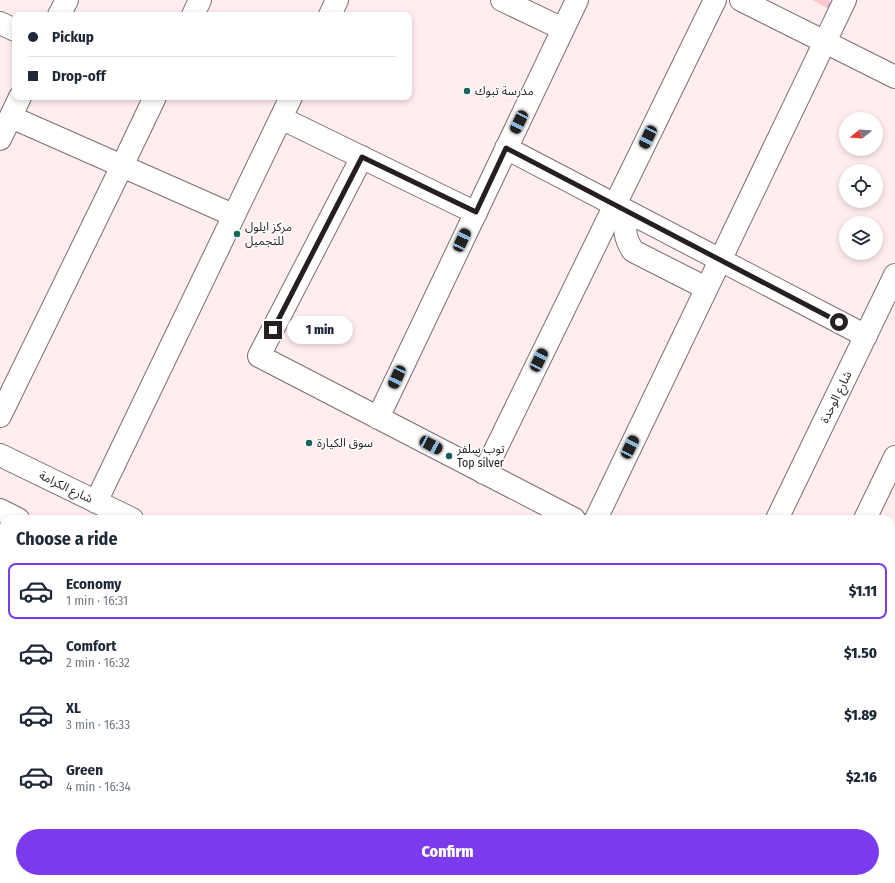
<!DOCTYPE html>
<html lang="en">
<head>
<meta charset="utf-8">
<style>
  body { margin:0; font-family:"Fira Sans Condensed","Noto Sans Arabic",sans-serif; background:#f2f2f3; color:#1f2937; height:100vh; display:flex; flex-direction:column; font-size:15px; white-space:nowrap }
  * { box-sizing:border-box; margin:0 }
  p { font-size:13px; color:#747a83 }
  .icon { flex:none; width:22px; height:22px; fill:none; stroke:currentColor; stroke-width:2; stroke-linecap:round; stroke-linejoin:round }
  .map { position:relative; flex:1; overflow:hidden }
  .details { position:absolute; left:0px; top:515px; width:895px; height:368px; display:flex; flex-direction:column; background:#fff; border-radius:12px 12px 0 0; box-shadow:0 2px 6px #0003 }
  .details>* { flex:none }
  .banner { position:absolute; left:12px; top:12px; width:400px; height:88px; border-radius:8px; box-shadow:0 2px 6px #0003; display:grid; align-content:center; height:88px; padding:0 16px; background:#fff }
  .needle { width:26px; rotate:253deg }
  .tools { position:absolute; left:839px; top:112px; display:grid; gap:8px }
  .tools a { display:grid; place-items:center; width:44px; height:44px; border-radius:50%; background:#fff; box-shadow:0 2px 6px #0003; font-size:20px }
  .end { position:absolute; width:18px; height:18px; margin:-9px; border:5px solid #251f20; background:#fff; box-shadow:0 0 0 2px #fff }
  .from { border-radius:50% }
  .bubble { position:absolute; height:28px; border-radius:14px; background:#fff; box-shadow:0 2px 6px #0003; font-size:13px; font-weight:800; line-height:28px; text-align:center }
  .car { position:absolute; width:12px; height:24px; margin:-12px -6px; border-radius:5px; box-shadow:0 0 3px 1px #0007; background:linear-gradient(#222 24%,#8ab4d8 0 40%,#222 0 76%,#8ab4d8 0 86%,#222 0) }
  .banner b { display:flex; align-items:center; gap:14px; height:38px; font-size:15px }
  .banner b+b { border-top:1px solid #e0e1e3 }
  .banner i { width:10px; height:10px; background:#1f2937 }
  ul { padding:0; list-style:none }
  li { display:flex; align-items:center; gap:12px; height:56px; margin:0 8px 6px; padding:0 8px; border:2px solid transparent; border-radius:8px }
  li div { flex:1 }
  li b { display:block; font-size:15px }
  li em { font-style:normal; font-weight:800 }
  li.current { border-color:#7c3aed }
  li>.icon { width:36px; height:36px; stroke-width:1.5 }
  h2 { padding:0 16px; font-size:18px; line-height:48px }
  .cta { display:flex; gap:8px; margin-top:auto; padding:8px 16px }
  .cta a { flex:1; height:46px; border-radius:24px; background:#7c3aed; color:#fff; font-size:16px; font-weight:800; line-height:46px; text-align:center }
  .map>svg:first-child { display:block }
  .building { fill:#fec9d1; filter:url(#shadow) }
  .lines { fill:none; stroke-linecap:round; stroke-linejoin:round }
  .minor-casing { stroke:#7d6d6f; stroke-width:24 }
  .minor { stroke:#fff; stroke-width:22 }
  .route { stroke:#251f20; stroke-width:5 }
  .poi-dot { fill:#16635e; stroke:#fff; stroke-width:1.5 }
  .labels { text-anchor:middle; stroke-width:3; stroke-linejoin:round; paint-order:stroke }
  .poi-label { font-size:12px; fill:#251f20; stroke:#fff; text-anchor:start }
  .street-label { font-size:12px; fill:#251f20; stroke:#fff }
</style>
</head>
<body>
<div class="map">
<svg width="895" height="883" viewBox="0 0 895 883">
  <defs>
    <filter id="shadow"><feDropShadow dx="4.5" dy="2.5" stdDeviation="0" flood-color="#0004"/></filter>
  </defs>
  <rect width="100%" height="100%" fill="#ffedef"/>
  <!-- building -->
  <path class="building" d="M812,0H830L827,7Z
    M895,549V783L891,791V557Z"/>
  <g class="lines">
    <defs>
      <path id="minor" d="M502,0L563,29
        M741,0L895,77
        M59,15L67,0
        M193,15L200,0
        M330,15L337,0
        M0,23L15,30
        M11,117L233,215
        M281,118L476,213
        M0,139L20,97
        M506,148L866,336
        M362,157L259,356L574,519
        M627,212C625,230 623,235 633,251L706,288
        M0,416L122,166L155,97
        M378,418L577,0
        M0,455L132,519
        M484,473L715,0
        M96,502L291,97
        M0,510L18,519
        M596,519L845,0
        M777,519L895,275
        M865,519L895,457
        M0,691L4,683
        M891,829L895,821
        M0,873L4,865
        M742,879L751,883
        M877,879L885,883
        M133,883L135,879
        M286,883L288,879
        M428,883L430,879
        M604,883L606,879
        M688,883L690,879"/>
    </defs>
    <!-- minor casing -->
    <use href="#minor" class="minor-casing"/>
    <!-- minor -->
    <use href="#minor" class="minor"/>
  </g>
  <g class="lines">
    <!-- route -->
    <path class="route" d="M273,330L362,157L476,212L506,148L839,322"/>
  </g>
  <!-- markers -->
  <g class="poi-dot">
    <circle cx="467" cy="91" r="4"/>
    <circle cx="237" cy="234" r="4"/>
    <circle cx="309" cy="443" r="4"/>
    <circle cx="449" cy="456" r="4"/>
  </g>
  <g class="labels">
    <!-- poi labels -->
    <g class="poi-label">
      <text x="475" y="95">مدرسة تبوك</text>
      <text x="245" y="231">مركز ايلول<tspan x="245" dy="14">للتجميل</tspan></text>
      <text x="317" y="447">سوق الكيارة</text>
      <text x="457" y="453">توب سلفر<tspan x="457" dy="14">Top silver</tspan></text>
    </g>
    <!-- street labels -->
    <g class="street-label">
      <text transform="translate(836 397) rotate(-64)" y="4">شارع الوحدة</text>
      <text transform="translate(66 487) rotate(26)" y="4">شارع الكرامة</text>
    </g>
  </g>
</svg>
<div class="tools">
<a><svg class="needle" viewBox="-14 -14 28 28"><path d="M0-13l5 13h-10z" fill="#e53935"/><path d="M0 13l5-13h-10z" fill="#747a83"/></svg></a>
<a><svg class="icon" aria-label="locate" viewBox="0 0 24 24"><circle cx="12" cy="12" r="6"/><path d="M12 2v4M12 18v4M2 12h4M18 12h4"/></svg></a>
<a><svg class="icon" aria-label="layers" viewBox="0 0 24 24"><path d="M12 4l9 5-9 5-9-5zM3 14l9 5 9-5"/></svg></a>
</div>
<i class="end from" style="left:839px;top:322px"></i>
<i class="end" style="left:273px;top:330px"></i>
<div class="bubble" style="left:287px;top:316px;width:66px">1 min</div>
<i class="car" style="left:519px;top:122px;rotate:206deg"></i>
<i class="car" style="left:648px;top:137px;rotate:206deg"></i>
<i class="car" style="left:462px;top:240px;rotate:25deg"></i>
<i class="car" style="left:539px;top:360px;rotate:26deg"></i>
<i class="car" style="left:397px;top:377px;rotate:205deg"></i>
<i class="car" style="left:431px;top:445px;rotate:118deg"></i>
<i class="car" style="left:630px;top:447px;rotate:26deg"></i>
<div class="banner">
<b><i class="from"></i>Pickup</b>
<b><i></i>Drop-off</b>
</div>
<section class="details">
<h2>Choose a ride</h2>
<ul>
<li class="current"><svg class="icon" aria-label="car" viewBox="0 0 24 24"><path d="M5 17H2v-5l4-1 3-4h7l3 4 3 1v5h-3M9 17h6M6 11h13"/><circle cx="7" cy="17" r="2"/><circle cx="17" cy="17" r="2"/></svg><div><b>Economy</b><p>1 min · 16:31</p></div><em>$1.11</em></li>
<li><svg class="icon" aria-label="car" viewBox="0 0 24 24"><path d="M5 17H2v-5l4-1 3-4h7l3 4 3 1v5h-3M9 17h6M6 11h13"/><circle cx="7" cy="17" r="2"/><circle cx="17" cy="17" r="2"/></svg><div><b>Comfort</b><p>2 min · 16:32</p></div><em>$1.50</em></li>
<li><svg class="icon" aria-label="car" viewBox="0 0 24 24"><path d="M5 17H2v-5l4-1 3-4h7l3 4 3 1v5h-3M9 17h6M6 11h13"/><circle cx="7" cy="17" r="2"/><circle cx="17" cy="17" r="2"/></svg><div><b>XL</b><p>3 min · 16:33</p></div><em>$1.89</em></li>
<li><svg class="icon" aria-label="car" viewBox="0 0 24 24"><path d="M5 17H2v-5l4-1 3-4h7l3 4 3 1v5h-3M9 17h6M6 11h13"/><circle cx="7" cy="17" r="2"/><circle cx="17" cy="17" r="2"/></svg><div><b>Green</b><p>4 min · 16:34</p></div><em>$2.16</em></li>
</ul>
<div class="cta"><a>Confirm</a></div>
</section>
</div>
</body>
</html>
